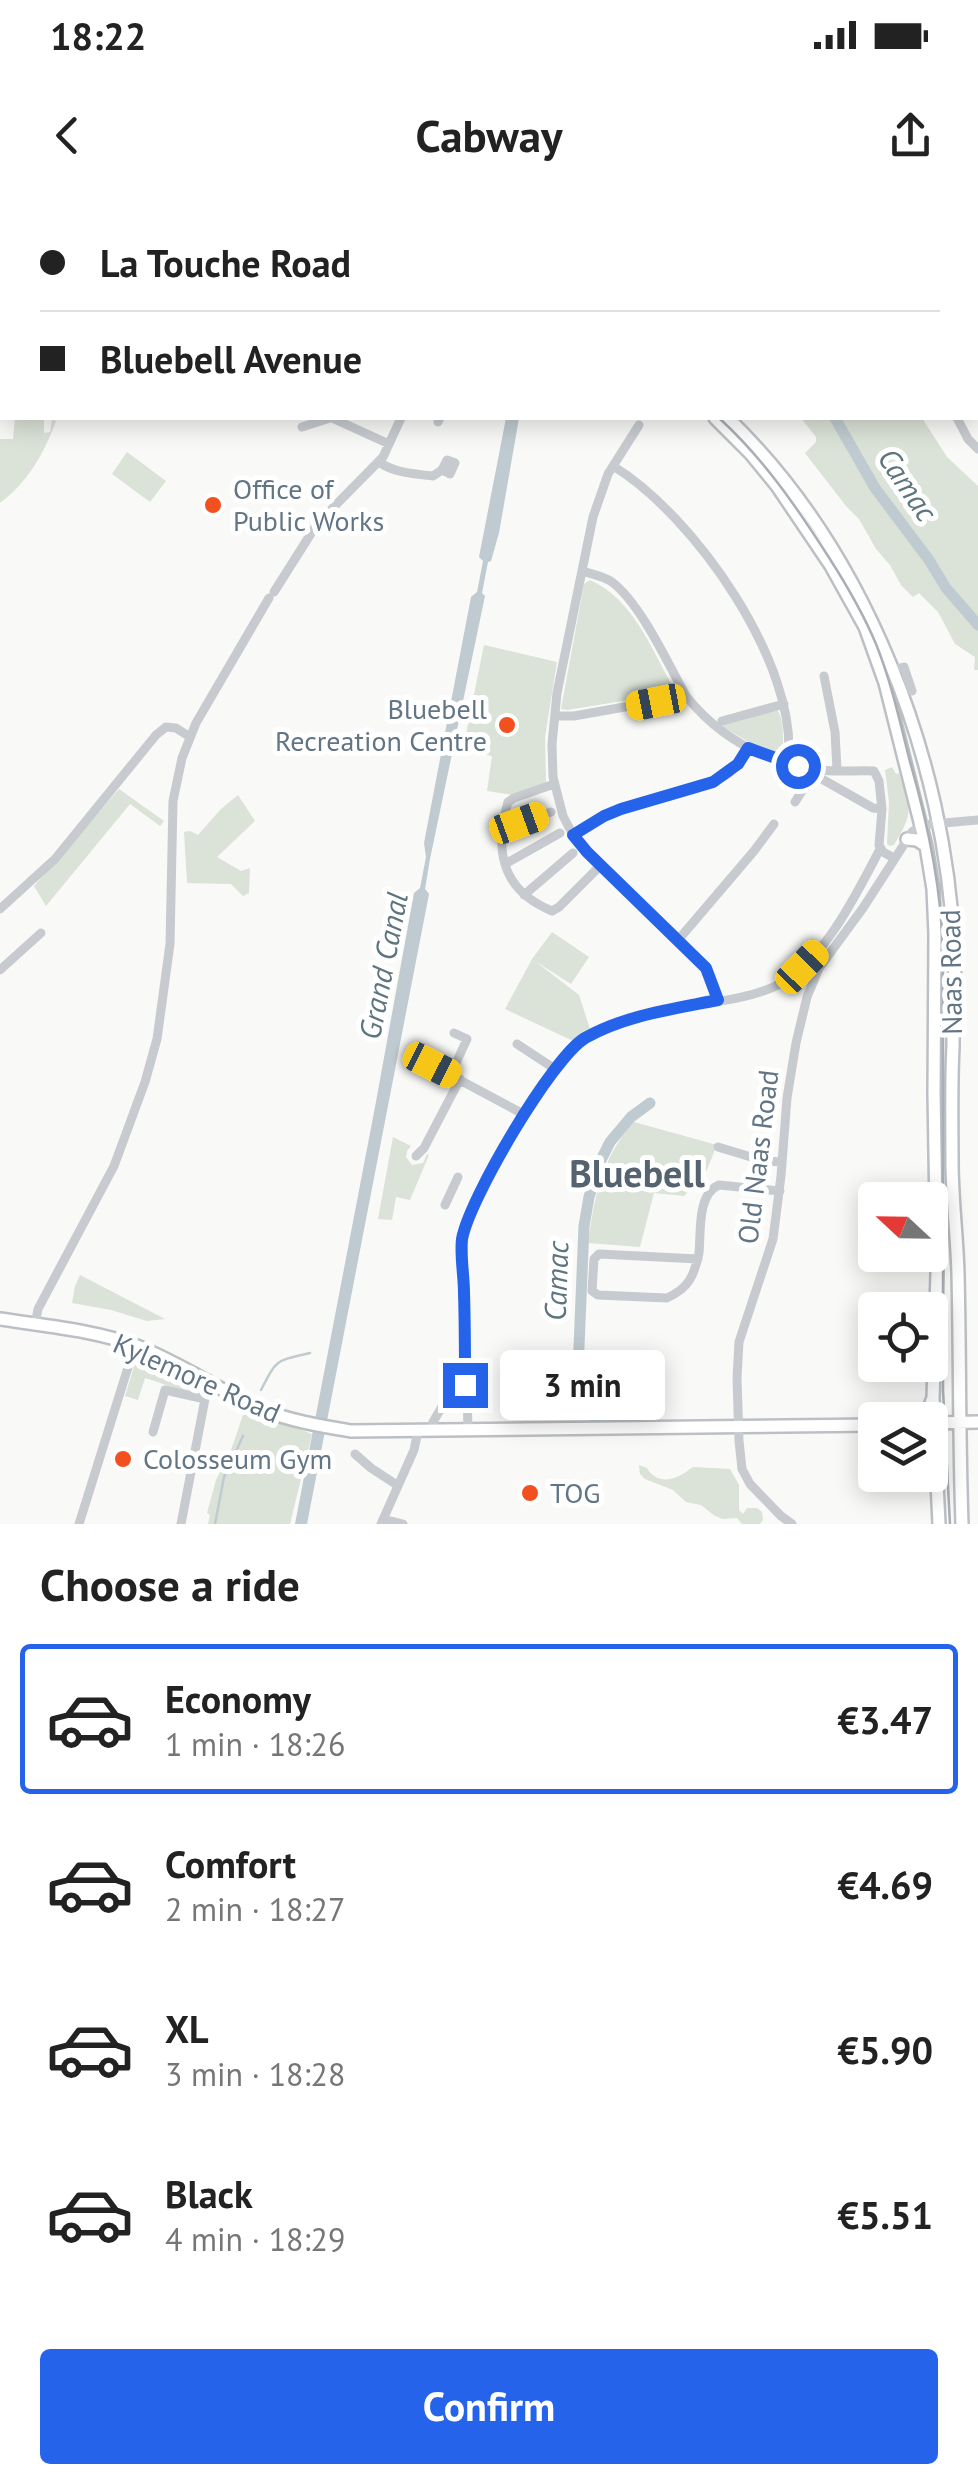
<!DOCTYPE html>
<html lang="en">
<head>
<meta charset="utf-8">
<style>
  body { margin:0; font-family:"PT Sans",sans-serif; background:#f6f6f6; color:#222; height:100vh; display:flex; flex-direction:column; font-size:38px; white-space:nowrap }
  * { box-sizing:border-box; margin:0 }
  p { font-size:32px; color:#767676 }
  .icon { flex:none; width:55px; height:55px; fill:none; stroke:currentColor; stroke-width:2; stroke-linecap:round; stroke-linejoin:round }
  .map { position:relative; height:1324px; overflow:hidden }
  .details { display:flex; flex-direction:column; background:#fff; flex:1 }
  .details>* { flex:none }
  .banner { position:absolute; left:0px; top:0px; width:980px; height:220px; box-shadow:0 5px 25px #0003; display:grid; align-content:center; height:220px; padding:0 40px; background:#fff }
  .needle { width:65px; rotate:292deg }
  .buttons { position:absolute; left:858px; top:982px; display:grid; gap:20px }
  .buttons a { display:grid; place-items:center; width:90px; height:90px; border-radius:10px; background:#fff; box-shadow:0 5px 25px #0003; font-size:50px }
  .end { position:absolute; width:45px; height:45px; margin:-22px; border:12px solid #2563eb; background:#fff; box-shadow:0 0 0 5px #fff }
  .from { border-radius:50% }
  .bubble { position:absolute; height:70px; border-radius:10px; background:#fff; box-shadow:0 5px 25px #0003; font-size:32px; font-weight:800; line-height:70px; text-align:center }
  .car { position:absolute; width:30px; height:60px; margin:-30px -15px; border-radius:12px; box-shadow:0 0 8px 2px #0007; background:linear-gradient(#f5c518 24%,#345 0 40%,#f5c518 0 76%,#345 0 86%,#f5c518 0) }
  .banner b { display:flex; align-items:center; gap:35px; height:95px; font-size:38px }
  .banner b+b { border-top:2px solid #e0e0e0 }
  .banner i { width:25px; height:25px; background:#222 }
  ul { padding:0; list-style:none }
  li { display:flex; align-items:center; gap:30px; height:150px; margin:0 20px 15px; padding:0 20px; border:5px solid transparent; border-radius:10px }
  li div { flex:1 }
  li b { display:block; font-size:38px }
  li em { font-style:normal; font-weight:800 }
  li.selected { border-color:#2563eb }
  li>.icon { width:90px; height:90px; stroke-width:1.5 }
  h2 { padding:0 40px; font-size:45px; line-height:120px }
  .cta { display:flex; gap:20px; margin-top:auto; padding:20px 40px }
  .cta a { flex:1; height:115px; border-radius:10px; background:#2563eb; color:#fff; font-size:40px; font-weight:800; line-height:115px; text-align:center }
  .status { display:flex; justify-content:space-between; align-items:center; height:70px; padding:0 50px; background:#fff; direction:ltr }
  .status svg { height:28px; fill:currentColor }
  header { display:flex; justify-content:space-between; align-items:center; height:130px; padding:0 40px; background:#fff; font-size:45px; font-weight:800 }
  .map>svg:first-child { display:block }
  .green { fill:#dbe2d7 }
  .water { fill:#bfcbd0 }
  .lines { fill:none; stroke-linecap:round; stroke-linejoin:round }
  .stream { stroke:#bfcbd0; stroke-width:2.5 }
  .river { stroke:#bfcbd0; stroke-width:11 }
  .major-casing { stroke:#bcc0c4; stroke-width:16 }
  .minor { stroke:#c7cbcf; stroke-width:9 }
  .major { stroke:#fff; stroke-width:11 }
  .tram { stroke:#a9afb5; stroke-width:2.5 }
  .route { stroke:#2563eb; stroke-width:12 }
  .poi-dot { fill:#f2501e; stroke:#fff; stroke-width:4 }
  .labels { text-anchor:middle; stroke-width:10; stroke-linejoin:round; paint-order:stroke }
  .poi-label { font-size:28px; fill:#627585; stroke:#fff; text-anchor:start }
  .street-label { font-size:28px; fill:#627585; stroke:#fff }
  .water-label { font-size:30px; font-style:italic; fill:#5d757e; stroke:#fff }
  .district-label { font-size:38px; font-weight:bold; fill:#54636f; stroke:#fff }
</style>
</head>
<body>
<div class="status"><b>18:22</b><svg viewBox="0 0 49 12"><path d="M0 12V9h3v3zM5 12V6h3v6zM10 12V3h3v9zM15 12V0h3v12zM26 1h20v11H26zM47 4h2v5h-2z"/></svg></div>
<header><svg class="icon" aria-label="back" viewBox="0 0 24 24"><path d="M15 5l-7 7 7 7"/></svg>Cabway<svg class="icon" aria-label="share" viewBox="0 0 24 24"><path d="M12 15V3M7 8l5-5 5 5M5 13v7h14v-7"/></svg></header>
<div class="map">
<svg width="978" height="1324" viewBox="0 0 978 1324">
  <rect width="100%" height="100%" fill="#f9f9f7"/>
  <!-- green -->
  <path class="green" d="M15,218H44V233L50,232L52,220L56,221C43,255 29,281 0,303V239H13Z
    M801,218H922L947,257L978,286V470H974L975,457L955,444L938,412L919,393L913,397L901,385L890,365L876,349L859,319L846,306L805,253L816,242V237Z
    M127,252L166,281L150,302L112,274Z
    M590,380C633,399 651,448 673,487L672,493L567,510L561,509L584,384Z
    M484,445L557,462L545,537L546,582L513,595L487,591L492,556L463,549Z
    M777,509C784,520 783,536 783,548L779,553L752,544L723,527V524Z
    M892,567L896,574L899,573C911,610 914,611 894,645L890,646L887,644L889,602L885,570Z
    M119,589L164,621L160,626L130,604L46,706L34,686Z
    M238,595L255,621L217,657L241,671L250,668L249,693L243,696L231,684L187,683L184,632L190,631L198,635L221,609Z
    M552,732L589,757L571,784L535,761L579,795L590,829L573,841L505,809L532,759Z
    M634,922L717,945L706,972L684,996L654,993L640,1047L588,1043C595,995 601,959 634,922Z
    M393,937L411,946L407,951L406,957L412,965L423,963L427,954L429,955L410,1000L396,997L392,1020L378,1019Z
    M80,1075L165,1119L147,1121L111,1110L72,1103L75,1086Z
    M142,1157L202,1186V1190C184,1194 163,1183 145,1178L138,1200L125,1196L136,1160Z
    M245,1209L312,1234L290,1324H208L210,1315L207,1313L216,1280L231,1250Z
    M639,1265L647,1268C659,1288 679,1278 693,1267L730,1269L739,1285V1310L743,1314L747,1308H757L762,1312L763,1320L760,1324H742L737,1318L723,1319L715,1316L701,1305L686,1302L673,1290L645,1279L640,1274Z"/>
  <!-- water -->
  <path class="water" d="M506,218H519L499,333L491,361L488,362L482,393L485,396L430,659L425,689L429,694L307,1324H295L375,907L414,693L420,688L426,657L424,643L471,397L477,392L483,361L479,357Z"/>
  <g class="lines">
    <!-- stream -->
    <path class="stream" d="M261,1190C277,1159 275,1161 310,1153
      M215,1324L224,1277L243,1236"/>
    <!-- river -->
    <path class="river" d="M612,0L615,2
      M835,218L875,288L929,360L946,388L978,425
      M596,1219C586,1205 580,1188 578,1171L584,1026L589,997L600,962L610,942L631,917L650,903"/>
    <defs>
      <path id="major" d="M511,0L512,2
        M583,2V0
        M715,218L750,253L777,286L831,366L865,427L885,483L926,646L933,689L935,734L934,893L937,1073L933,1198L939,1324
        M728,218C866,351 946,560 954,749C956,782 953,815 953,847C951,885 952,923 952,961C952,999 957,1036 958,1074C960,1158 959,1241 962,1324
        M907,639L917,640L926,646
        M0,1119C45,1126 94,1130 137,1146C180,1163 219,1190 261,1209C290,1221 321,1226 351,1231L875,1225
        M917,1220L928,1212L932,1200
        M930,1223L978,1222"/>
    </defs>
    <!-- major casing -->
    <use href="#major" class="major-casing"/>
    <!-- minor -->
    <path class="minor" d="M207,0L212,2
      M417,0L418,2
      M737,0L739,2
      M840,0L843,2
      M920,0L921,2
      M176,2V0
      M294,2L296,0
      M500,2L501,0
      M803,2L805,0
      M978,105V106
      M978,178V177
      M332,218L389,244
      M957,218L968,239L978,249
      M438,222L440,218
      M639,225L608,274L593,317L557,493L552,544L553,577L563,616L573,635L587,651L679,739L754,651L774,624
      M302,227L330,218
      M447,260L455,263L450,274L442,270Z
      M379,262C394,273 415,274 433,276L442,270
      M613,266C694,315 800,466 788,563
      M582,371C592,374 603,376 612,382C641,404 668,464 686,496
      M274,392L317,324L383,257L401,218
      M892,470L904,467L912,491
      M824,476L835,532L837,570
      M555,516H574L686,496C718,536 761,560 812,569C832,573 854,570 874,571L879,581L882,609L879,645L883,652L894,658
      M722,521L784,504
      M815,570L813,574L873,608L882,609
      M554,584L514,598L508,602C494,650 501,690 552,711L559,707L601,665
      M795,602L813,574
      M503,629L551,612
      M573,635C589,625 605,615 623,609C653,599 704,591 729,573C737,566 743,557 749,548
      M505,664L560,633
      M524,695L573,653
      M0,709L55,659L156,535L166,527L176,528L190,537
      M679,739L706,768L718,800
      M0,770L41,733
      M517,844L555,869
      M413,855L525,915
      M451,874L467,839L454,833
      M718,947L764,961L782,962
      M416,956L424,948L460,879
      M445,1005L458,977
      M698,1059L599,1054L594,1059L592,1091L598,1095L667,1098C689,1088 694,1076 699,1053C701,1032 697,994 719,985L780,991
      M35,1125L38,1109L114,966L145,882L157,839L170,744L173,601L182,558L196,523L269,398
      M433,1222L454,1186L465,1179
      M468,1230L463,1038C477,986 507,942 537,897C549,879 560,856 578,842C598,828 625,820 648,814C691,802 742,804 782,783C825,759 858,691 880,649
      M153,1232L165,1190L205,1199
      M355,1254L371,1268L397,1285
      M383,1319L403,1324
      M79,1324L135,1145
      M181,1324L205,1199L212,1184
      M381,1324L414,1250L418,1231
      M792,1324L781,1316L750,1284L742,1269L739,1241L737,1178L739,1142L773,1039L781,976L787,898L796,843L807,797L819,768L863,708L912,632L921,625L978,620"/>
    <!-- major -->
    <use href="#major" class="major"/>
    <!-- tram -->
    <path class="tram" d="M571,2L572,0
      M719,218C763,258 796,306 828,356C846,384 863,413 876,444C891,481 900,522 910,562C928,624 941,685 943,750V1190L950,1324"/>
  </g>
  <g class="lines">
    <!-- route -->
    <path class="route" d="M465,1185C465,1154 465,1123 464,1093C464,1075 460,1056 462,1039C469,999 552,858 585,838C626,815 673,809 718,800L706,768L587,652L573,635L604,616L621,609L713,582L738,564L748,548L798,566"/>
  </g>
  <!-- markers -->
  <g class="poi-dot">
    <circle cx="213" cy="305" r="10"/>
    <circle cx="507" cy="525" r="10"/>
    <circle cx="123" cy="1259" r="10"/>
    <circle cx="530" cy="1293" r="10"/>
  </g>
  <g class="labels">
    <!-- poi labels -->
    <g class="poi-label">
      <text x="233" y="299">Office of<tspan x="233" dy="32">Public Works</tspan></text>
      <text x="487" y="519" text-anchor="end">Bluebell<tspan x="487" dy="32">Recreation Centre</tspan></text>
      <text x="143" y="1269">Colosseum Gym</text>
      <text x="550" y="1303">TOG</text>
    </g>
    <!-- street labels -->
    <g class="street-label">
      <text transform="translate(951 772) rotate(-91)" y="10">Naas Road</text>
      <text transform="translate(758 957) rotate(-83)" y="10">Old Naas Road</text>
      <text transform="translate(197 1178) rotate(24)" y="10">Kylemore Road</text>
    </g>
    <!-- water labels -->
    <g class="water-label">
      <text transform="translate(907 285) rotate(56)" y="10">Camac</text>
      <text transform="translate(384 766) rotate(-79)" y="10">Grand Canal</text>
      <text transform="translate(557 1081) rotate(-88)" y="10">Camac</text>
    </g>
    <!-- district labels -->
    <g class="district-label">
      <text x="637" y="987">Bluebell</text>
    </g>
  </g>
</svg>
<div class="buttons">
<a><svg class="needle" viewBox="-14 -14 28 28"><path d="M0-13l5 13h-10z" fill="#e53935"/><path d="M0 13l5-13h-10z" fill="#767676"/></svg></a>
<a><svg class="icon" aria-label="locate" viewBox="0 0 24 24"><circle cx="12" cy="12" r="6"/><path d="M12 2v4M12 18v4M2 12h4M18 12h4"/></svg></a>
<a><svg class="icon" aria-label="layers" viewBox="0 0 24 24"><path d="M12 4l9 5-9 5-9-5zM3 14l9 5 9-5"/></svg></a>
</div>
<i class="end from" style="left:798px;top:566px"></i>
<i class="end" style="left:465px;top:1185px"></i>
<div class="bubble" style="left:500px;top:1150px;width:165px">3 min</div>
<i class="car" style="left:656px;top:502px;rotate:259deg"></i>
<i class="car" style="left:519px;top:623px;rotate:70deg"></i>
<i class="car" style="left:802px;top:767px;rotate:44deg"></i>
<i class="car" style="left:432px;top:865px;rotate:117deg"></i>
<div class="banner">
<b><i class="from"></i>La Touche Road</b>
<b><i></i>Bluebell Avenue</b>
</div>
</div>
<section class="details">
<h2>Choose a ride</h2>
<ul>
<li class="selected"><svg class="icon" aria-label="car" viewBox="0 0 24 24"><path d="M5 17H2v-5l4-1 3-4h7l3 4 3 1v5h-3M9 17h6M6 11h13"/><circle cx="7" cy="17" r="2"/><circle cx="17" cy="17" r="2"/></svg><div><b>Economy</b><p>1 min · 18:26</p></div><em>€3.47</em></li>
<li><svg class="icon" aria-label="car" viewBox="0 0 24 24"><path d="M5 17H2v-5l4-1 3-4h7l3 4 3 1v5h-3M9 17h6M6 11h13"/><circle cx="7" cy="17" r="2"/><circle cx="17" cy="17" r="2"/></svg><div><b>Comfort</b><p>2 min · 18:27</p></div><em>€4.69</em></li>
<li><svg class="icon" aria-label="car" viewBox="0 0 24 24"><path d="M5 17H2v-5l4-1 3-4h7l3 4 3 1v5h-3M9 17h6M6 11h13"/><circle cx="7" cy="17" r="2"/><circle cx="17" cy="17" r="2"/></svg><div><b>XL</b><p>3 min · 18:28</p></div><em>€5.90</em></li>
<li><svg class="icon" aria-label="car" viewBox="0 0 24 24"><path d="M5 17H2v-5l4-1 3-4h7l3 4 3 1v5h-3M9 17h6M6 11h13"/><circle cx="7" cy="17" r="2"/><circle cx="17" cy="17" r="2"/></svg><div><b>Black</b><p>4 min · 18:29</p></div><em>€5.51</em></li>
</ul>
<div class="cta"><a>Confirm</a></div>
</section>
</body>
</html>
